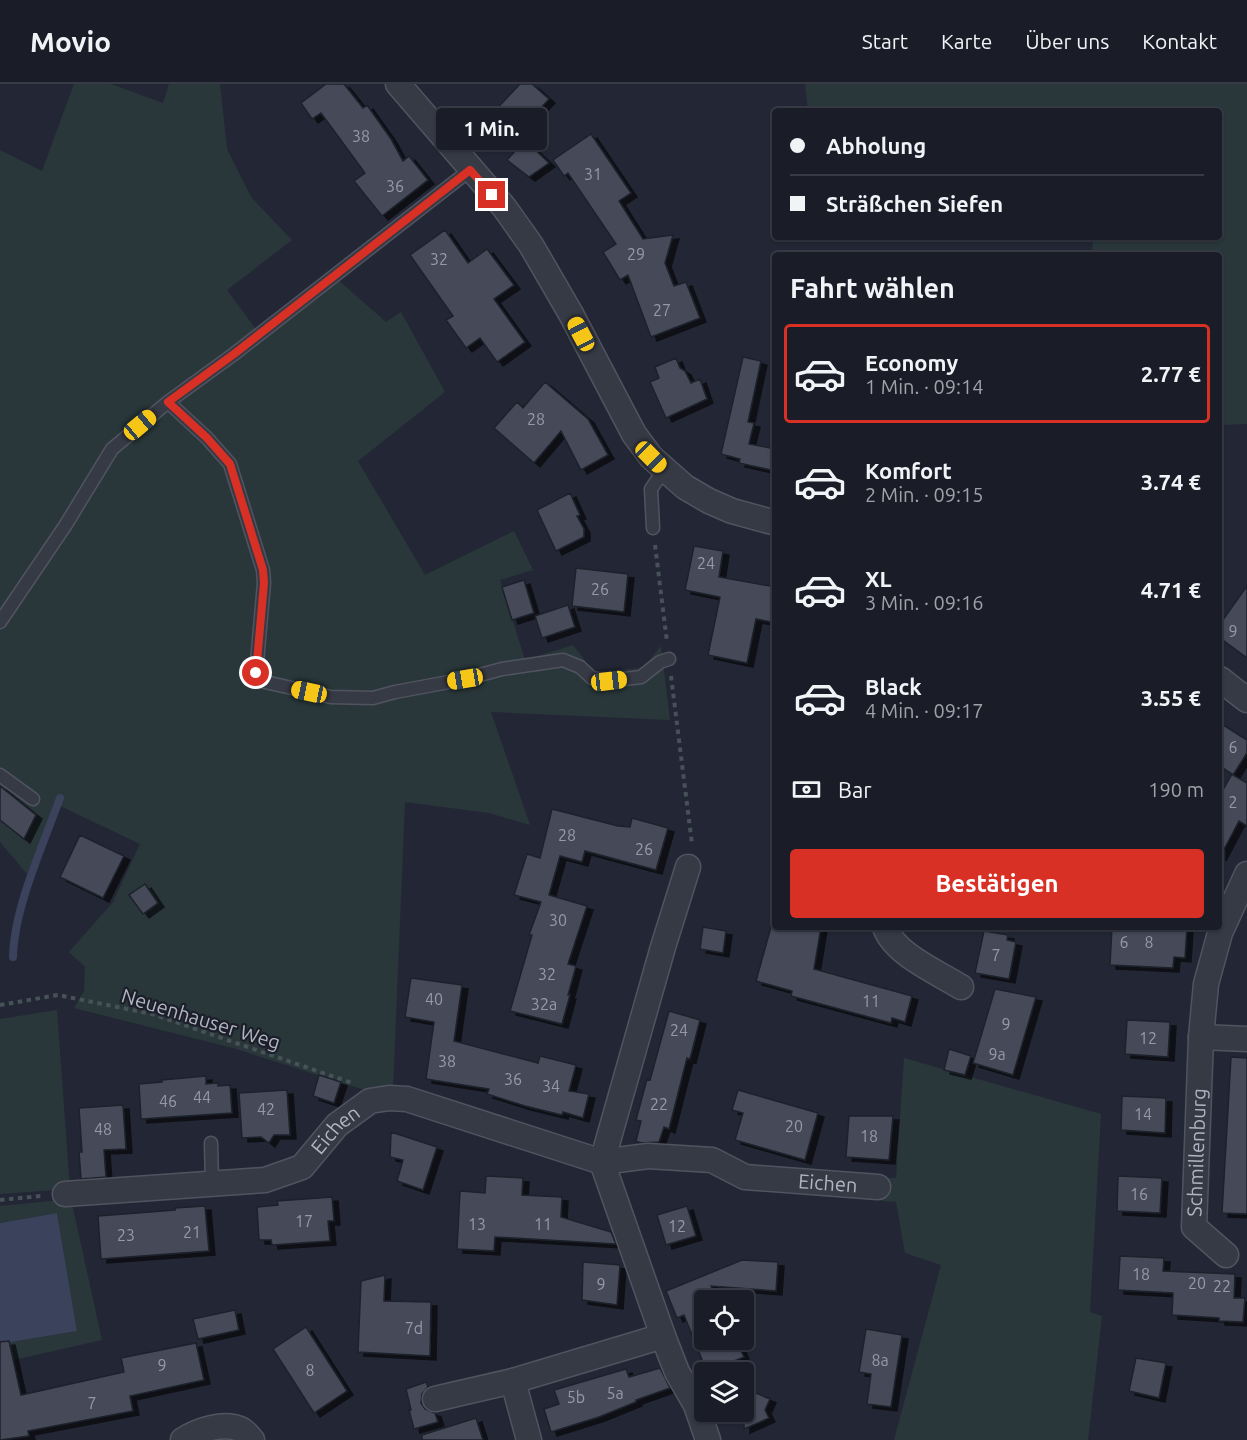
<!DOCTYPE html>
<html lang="de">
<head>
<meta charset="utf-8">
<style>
  body { margin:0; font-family:Ubuntu,sans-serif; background:#232630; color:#f1f3f6; height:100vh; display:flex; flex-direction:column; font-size:22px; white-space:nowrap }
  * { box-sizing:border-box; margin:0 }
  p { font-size:20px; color:#9fa2a8 }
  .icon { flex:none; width:33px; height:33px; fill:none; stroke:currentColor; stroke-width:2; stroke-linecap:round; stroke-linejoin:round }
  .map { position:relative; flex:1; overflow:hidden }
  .details { position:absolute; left:772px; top:168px; width:450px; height:678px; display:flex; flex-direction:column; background:#1a1d28; border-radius:6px; box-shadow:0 2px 4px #0004,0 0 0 2px #383b45 }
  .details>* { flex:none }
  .guide { position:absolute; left:772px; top:24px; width:450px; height:132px; border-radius:6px; box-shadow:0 2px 4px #0004,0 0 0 2px #383b45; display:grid; align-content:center; height:132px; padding:0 18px; background:#1a1d28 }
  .buttons { position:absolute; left:694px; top:1206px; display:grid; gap:12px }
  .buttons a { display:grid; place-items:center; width:60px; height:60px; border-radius:6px; background:#1a1d28; box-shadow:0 2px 4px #0004,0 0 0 2px #383b45; font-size:30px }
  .end { position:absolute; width:27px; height:27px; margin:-14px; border:8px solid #d93025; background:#fff; box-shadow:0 0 0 3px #fff }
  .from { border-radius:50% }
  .bubble { position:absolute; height:42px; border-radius:6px; background:#1a1d28; box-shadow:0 2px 4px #0004,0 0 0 2px #383b45; font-size:20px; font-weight:700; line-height:42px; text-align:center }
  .car { position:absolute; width:18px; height:36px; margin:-18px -9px; border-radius:8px; box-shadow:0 0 4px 2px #0007; background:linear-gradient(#f5c518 24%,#345 0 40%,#f5c518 0 76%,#345 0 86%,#f5c518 0) }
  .guide b { display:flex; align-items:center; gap:21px; height:57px; font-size:22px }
  .guide b+b { border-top:2px solid #383b45 }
  .guide i { width:15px; height:15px; background:#f1f3f6 }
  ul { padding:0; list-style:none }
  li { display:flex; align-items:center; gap:18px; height:99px; margin:0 12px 9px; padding:0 6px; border:3px solid transparent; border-radius:6px }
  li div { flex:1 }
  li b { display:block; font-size:22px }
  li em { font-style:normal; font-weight:700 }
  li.active { border-color:#d93025 }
  li>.icon { width:54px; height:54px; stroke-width:1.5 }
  h2 { padding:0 18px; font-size:27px; line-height:72px }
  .pay { display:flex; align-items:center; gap:15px; height:66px; padding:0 18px; font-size:22px }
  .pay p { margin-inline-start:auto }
  .button { display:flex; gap:12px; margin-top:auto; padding:12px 18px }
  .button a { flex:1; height:69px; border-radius:6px; background:#d93025; color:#fff; font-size:24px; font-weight:700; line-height:69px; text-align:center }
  header { display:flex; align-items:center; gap:36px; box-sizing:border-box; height:84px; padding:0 30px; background:#1a1d28; border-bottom:2px solid #383b45 }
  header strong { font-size:28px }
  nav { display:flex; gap:33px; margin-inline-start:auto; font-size:21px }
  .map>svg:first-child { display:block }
  .green { fill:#29373a }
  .water { fill:#3a425c }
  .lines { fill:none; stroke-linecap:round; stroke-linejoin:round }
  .stream { stroke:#3a425c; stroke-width:8 }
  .building { fill:#454a59; stroke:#1d212c; stroke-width:1.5; filter:url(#shadow) }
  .lane-casing { stroke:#515460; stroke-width:15 }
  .street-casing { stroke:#515460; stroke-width:27 }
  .path { stroke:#465257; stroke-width:4; stroke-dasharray:4.5 4.5; stroke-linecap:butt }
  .lane { stroke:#363a45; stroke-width:12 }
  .street { stroke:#363a45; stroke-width:24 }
  .route { stroke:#d93025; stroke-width:8 }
  .labels { text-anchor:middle; stroke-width:4.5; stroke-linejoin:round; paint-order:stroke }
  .number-label { font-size:16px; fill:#969aa8 }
  .street-label { font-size:20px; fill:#b1b4c2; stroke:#1c1f2a }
</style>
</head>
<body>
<header>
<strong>Movio</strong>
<nav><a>Start</a><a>Karte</a><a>Über uns</a><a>Kontakt</a></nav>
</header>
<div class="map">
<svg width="1247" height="1356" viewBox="0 0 1247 1356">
  <defs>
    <filter id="shadow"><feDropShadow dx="6" dy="4" stdDeviation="0" flood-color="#0009"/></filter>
  </defs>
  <rect width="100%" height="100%" fill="#232735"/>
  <!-- green -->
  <path class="green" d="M74,0H111L163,19L169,0H220L227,65L251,113L292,156L227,206L255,244L329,188L386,238L401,228L445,308L358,377L425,491L514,447L533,486L500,496L525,576L573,561L594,588L643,584L661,562L670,636L491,628L530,741L489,729L405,718L393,1004L368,1007L233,964L74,924L84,907L85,883L69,868L113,818L140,760L54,719L27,790L0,758V66L42,87Z
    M805,0H1247V340L1220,341V171H1092L1093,153H1220V27H808Z
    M57,926L70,1105L0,1110V935Z
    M904,974L1101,1030L1090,1228L1102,1232L1088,1356H894L941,1181L905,1169L896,1118L883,1117L885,1094H896Z
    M71,1115L102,1256L0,1279V1260L77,1247L57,1129L0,1139V1122Z"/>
  <!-- water -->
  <path class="water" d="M57,1129L77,1247L0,1260V1139Z"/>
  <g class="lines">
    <!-- stream -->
    <path class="stream" d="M13,873C14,824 43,761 60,714"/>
  </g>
  <!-- building -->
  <path class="building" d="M326,0H344L363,24L367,21L391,55L403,77L409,72L428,96L382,132L354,97L365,89L321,29L312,35L301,19Z
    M520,0H532L549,15L513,54L489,33Z
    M591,50L631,109L619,117L643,155L673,151L665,179L674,202L686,198L700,234L651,253L628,191L620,196L603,168L616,160L568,89L564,92L553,76Z
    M525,56L549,79L529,93L507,76Z
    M445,146L468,179L487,165L514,201L494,215L525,258L497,278L480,254L466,264L446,236L453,232L410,171Z
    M743,273L761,277L748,338L754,339L749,360L776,365V387L739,379L740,375L721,370Z
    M676,274L680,284L685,287L691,299L700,295L707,315L666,334L650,298L659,294L655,283Z
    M545,298L588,335L608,371L581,386L561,347L534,379L494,344L517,318L523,324Z
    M570,409L580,431L577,432L584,445V453L556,467L537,426Z
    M694,462L723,467L719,493L776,503V539L756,535L747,579L708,571L720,513L685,506Z
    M576,484L628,490L624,528L572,522Z
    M524,496L534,529L512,536L502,503Z
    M1247,502V574L1220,554V540Z
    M568,521L575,543L542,554L535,532Z
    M1220,639L1247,656V669L1233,691L1247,699V742L1239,737L1220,773V711L1232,690L1220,682Z
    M0,702L36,731L24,755L0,736Z
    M552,725L618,742L630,743L632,734L668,744L656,786L585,767L582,778L560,772L549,811L587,822L568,880L576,882L568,911H570L562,940L510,927L532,851H529L541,818L514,811L527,770L540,774Z
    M80,751L124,772L103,814L60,793Z
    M145,800L158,819L143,830L129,811Z
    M703,843L726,847L723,869L700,865Z
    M771,843H821L814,885L912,912L905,938L892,934L891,939L791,912L792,907L756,897Z
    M1112,843H1187L1185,874L1174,873L1173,884L1110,881Z
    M984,847L1008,851L1007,856L1016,858L1009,895L975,889Z
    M411,894L462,901L454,957L538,979L540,972L576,981L569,1007L589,1010L583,1034L563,1028L562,1031L525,1022L487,1010L489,1005L426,995L434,938L405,933Z
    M995,905L1036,913L1013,991L973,979Z
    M669,927L700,936L690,975L687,974L669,1045L664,1043L659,1058L641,1059L636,1057L641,1037L636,1036L647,995L650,996Z
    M1127,936L1170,938L1168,973L1125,970Z
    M949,965L971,972L965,991L944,986Z
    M1231,973L1247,974V1130L1222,1129Z
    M319,991L341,998L334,1019L313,1012Z
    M206,992V1000L218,999V1002L230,1001L232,1029L141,1035L139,1000L162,998V996Z
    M287,1006L290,1051H274L269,1059L261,1053L242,1054L239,1009Z
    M738,1006L818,1029L805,1076L735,1056L743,1029L732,1026Z
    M1122,1012L1166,1014L1165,1049L1121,1046Z
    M123,1021L126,1065L104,1066L106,1093L81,1095L79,1068H82L79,1024Z
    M849,1032H893L889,1076L846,1073Z
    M391,1048L437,1063L423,1106L397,1097L403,1076L390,1073Z
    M486,1092L523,1094L522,1111L562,1113L561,1133L611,1148L616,1160L495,1153L494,1167L457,1165L460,1107L485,1109Z
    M1118,1092L1162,1094L1160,1129L1117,1127Z
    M332,1113L334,1137H328L330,1157L272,1161L271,1156H259L257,1123L278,1121L277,1117Z
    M205,1122L209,1167L101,1175L98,1132L175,1126V1124Z
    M687,1122L696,1152L666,1161L657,1131Z
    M1120,1172L1164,1174L1163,1187L1235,1190L1234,1214H1245L1243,1238L1219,1237V1234L1172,1231L1173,1209L1118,1206Z
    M742,1176L778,1178L776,1207L711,1202L717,1216H705V1256H736L744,1273L707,1288L684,1231L677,1234L666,1207Z
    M583,1178L620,1181L617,1221L582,1216Z
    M385,1191L384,1217L431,1218L430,1272L358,1268L361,1197Z
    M235,1226L239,1246L198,1255L193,1235Z
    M306,1243L347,1307L314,1329L273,1265Z
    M866,1245L902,1251L891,1323L867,1320L871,1290L859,1288Z
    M9,1257L21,1311L124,1288L121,1274L196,1259L204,1296L130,1312L133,1327L28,1347L29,1352L0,1356V1258Z
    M1136,1274L1166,1279L1159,1314L1129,1307Z
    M660,1284L670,1304L636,1316V1318L599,1333L551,1348L544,1325L559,1320L554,1306L626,1285L629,1293Z
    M426,1298L428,1303L422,1310L421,1319L425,1325L435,1329L438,1338L414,1345L409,1326H411L406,1305Z
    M744,1304L770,1315L765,1326L769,1334L744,1345Z
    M476,1334L483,1356H422V1351Z"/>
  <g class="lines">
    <defs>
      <path id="lane" d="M168,318L207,354L230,380L263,486L264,499L256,589L261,597L331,613L373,614L395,608L465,595L502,585L563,576L580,583L592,594L609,597L641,593L660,578L669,575
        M653,444L651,405L664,386
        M0,538L65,442L112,365L168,318L234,270L470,86
        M0,691L33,715
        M211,1059L212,1099"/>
      <g id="street">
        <path d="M398,0L504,123L531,161L571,230L634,350L651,373L685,403L709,417L732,427L776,439"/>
        <path d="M1220,595L1247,616"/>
        <path d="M688,783L663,863L602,1078L663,1252L677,1288L696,1321L708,1356"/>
        <path d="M885,843C894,870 937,888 961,903"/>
        <path d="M1201,953L1247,955"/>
        <path id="s1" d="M65,1110L265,1096L302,1083L337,1041L370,1017L389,1014L407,1015L602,1078L648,1072L712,1076L745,1093L878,1103"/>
        <path id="s2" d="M1226,1171L1194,1143L1201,953L1206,900L1220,849L1247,790"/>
        <path d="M513,1297L529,1356"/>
        <path d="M435,1315L513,1297L663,1252"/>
        <path d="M183,1356C198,1346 225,1337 242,1346C246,1348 249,1353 252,1356"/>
      </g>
    </defs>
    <!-- lane casing -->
    <use href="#lane" class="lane-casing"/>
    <!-- street casing -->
    <use href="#street" class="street-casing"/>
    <!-- path -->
    <path class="path" d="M655,461L667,558
      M671,592L692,760
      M0,921L58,911L152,930L352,999
      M0,1116L41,1112"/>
    <!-- lane -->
    <use href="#lane" class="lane"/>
    <!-- street -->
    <use href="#street" class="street"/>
  </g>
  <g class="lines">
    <!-- route -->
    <path class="route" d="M256,589L264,499L263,486L230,380L207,354L168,318L234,270L470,86L492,111"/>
  </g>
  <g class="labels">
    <!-- number labels -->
    <g class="number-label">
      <text x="361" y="58">38</text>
      <text x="593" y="96">31</text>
      <text x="395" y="108">36</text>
      <text x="636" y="176">29</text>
      <text x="439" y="181">32</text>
      <text x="662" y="232">27</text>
      <text x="536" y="341">28</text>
      <text x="706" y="485">24</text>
      <text x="600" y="511">26</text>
      <text x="1233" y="553">9</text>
      <text x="1233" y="669">6</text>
      <text x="1233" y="724">2</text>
      <text x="567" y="757">28</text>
      <text x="644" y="771">26</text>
      <text x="558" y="842">30</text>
      <text x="1124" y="864">6</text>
      <text x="1149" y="864">8</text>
      <text x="996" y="877">7</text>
      <text x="547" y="896">32</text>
      <text x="434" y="921">40</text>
      <text x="871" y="923">11</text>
      <text x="544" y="926">32a</text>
      <text x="1006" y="946">9</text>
      <text x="679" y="952">24</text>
      <text x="1148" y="960">12</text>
      <text x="997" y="976">9a</text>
      <text x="447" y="983">38</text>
      <text x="513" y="1001">36</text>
      <text x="551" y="1008">34</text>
      <text x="202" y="1019">44</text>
      <text x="168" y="1023">46</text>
      <text x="659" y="1026">22</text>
      <text x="266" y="1031">42</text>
      <text x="1143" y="1036">14</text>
      <text x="794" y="1048">20</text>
      <text x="103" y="1051">48</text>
      <text x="869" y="1058">18</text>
      <text x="1139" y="1116">16</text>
      <text x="304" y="1143">17</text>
      <text x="477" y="1146">13</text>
      <text x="543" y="1146">11</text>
      <text x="677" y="1148">12</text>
      <text x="192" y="1154">21</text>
      <text x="126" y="1157">23</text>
      <text x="1141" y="1196">18</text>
      <text x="1197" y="1205">20</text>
      <text x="601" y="1206">9</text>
      <text x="1222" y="1208">22</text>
      <text x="414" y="1250">7d</text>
      <text x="880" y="1282">8a</text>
      <text x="162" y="1287">9</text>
      <text x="310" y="1292">8</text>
      <text x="615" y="1315">5a</text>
      <text x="576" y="1319">5b</text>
      <text x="92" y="1325">7</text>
    </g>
    <!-- street labels -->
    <g class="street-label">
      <text transform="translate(201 935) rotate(17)" y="7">Neuenhauser Weg</text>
      <text dy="7" stroke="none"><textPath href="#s1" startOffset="290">Eichen</textPath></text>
      <text dy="7" stroke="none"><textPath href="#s2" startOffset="117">Schmillenburg</textPath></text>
      <text dy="7" stroke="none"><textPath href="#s1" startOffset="808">Eichen</textPath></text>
    </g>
  </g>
</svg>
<div class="buttons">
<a><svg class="icon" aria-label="locate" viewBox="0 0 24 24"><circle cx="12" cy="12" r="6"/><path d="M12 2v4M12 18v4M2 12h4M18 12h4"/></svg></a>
<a><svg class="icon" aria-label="layers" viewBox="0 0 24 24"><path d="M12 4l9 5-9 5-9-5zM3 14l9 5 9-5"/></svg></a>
</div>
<i class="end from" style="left:256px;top:589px"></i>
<i class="end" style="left:492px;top:111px"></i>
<div class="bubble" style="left:436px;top:24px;width:111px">1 Min.</div>
<i class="car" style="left:581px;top:250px;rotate:332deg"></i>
<i class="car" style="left:140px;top:341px;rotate:50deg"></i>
<i class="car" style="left:651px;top:373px;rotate:135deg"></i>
<i class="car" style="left:465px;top:595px;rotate:260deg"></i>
<i class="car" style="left:609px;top:597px;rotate:83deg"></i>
<i class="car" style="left:309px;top:608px;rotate:282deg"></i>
<div class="guide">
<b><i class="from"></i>Abholung</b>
<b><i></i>Sträßchen Siefen</b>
</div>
<section class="details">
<h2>Fahrt wählen</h2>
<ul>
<li class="active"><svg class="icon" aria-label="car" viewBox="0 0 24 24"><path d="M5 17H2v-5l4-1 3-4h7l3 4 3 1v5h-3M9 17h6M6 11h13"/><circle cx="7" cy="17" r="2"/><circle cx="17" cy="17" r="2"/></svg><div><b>Economy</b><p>1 Min. · 09:14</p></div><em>2.77 €</em></li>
<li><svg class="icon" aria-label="car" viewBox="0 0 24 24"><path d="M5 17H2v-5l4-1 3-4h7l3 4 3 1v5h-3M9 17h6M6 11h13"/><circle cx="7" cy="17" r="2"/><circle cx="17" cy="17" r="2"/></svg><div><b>Komfort</b><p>2 Min. · 09:15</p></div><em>3.74 €</em></li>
<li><svg class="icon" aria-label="car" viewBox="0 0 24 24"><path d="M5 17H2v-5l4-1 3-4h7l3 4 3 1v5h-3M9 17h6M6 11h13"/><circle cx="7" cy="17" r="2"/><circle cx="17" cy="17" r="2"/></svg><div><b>XL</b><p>3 Min. · 09:16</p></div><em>4.71 €</em></li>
<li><svg class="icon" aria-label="car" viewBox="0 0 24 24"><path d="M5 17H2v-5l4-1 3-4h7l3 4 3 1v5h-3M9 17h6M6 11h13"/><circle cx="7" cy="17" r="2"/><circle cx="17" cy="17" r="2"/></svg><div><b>Black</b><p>4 Min. · 09:17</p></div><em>3.55 €</em></li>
</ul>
<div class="pay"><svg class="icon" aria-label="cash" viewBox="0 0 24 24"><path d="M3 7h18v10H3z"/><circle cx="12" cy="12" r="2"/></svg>Bar<p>190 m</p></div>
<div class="button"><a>Bestätigen</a></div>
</section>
</div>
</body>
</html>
